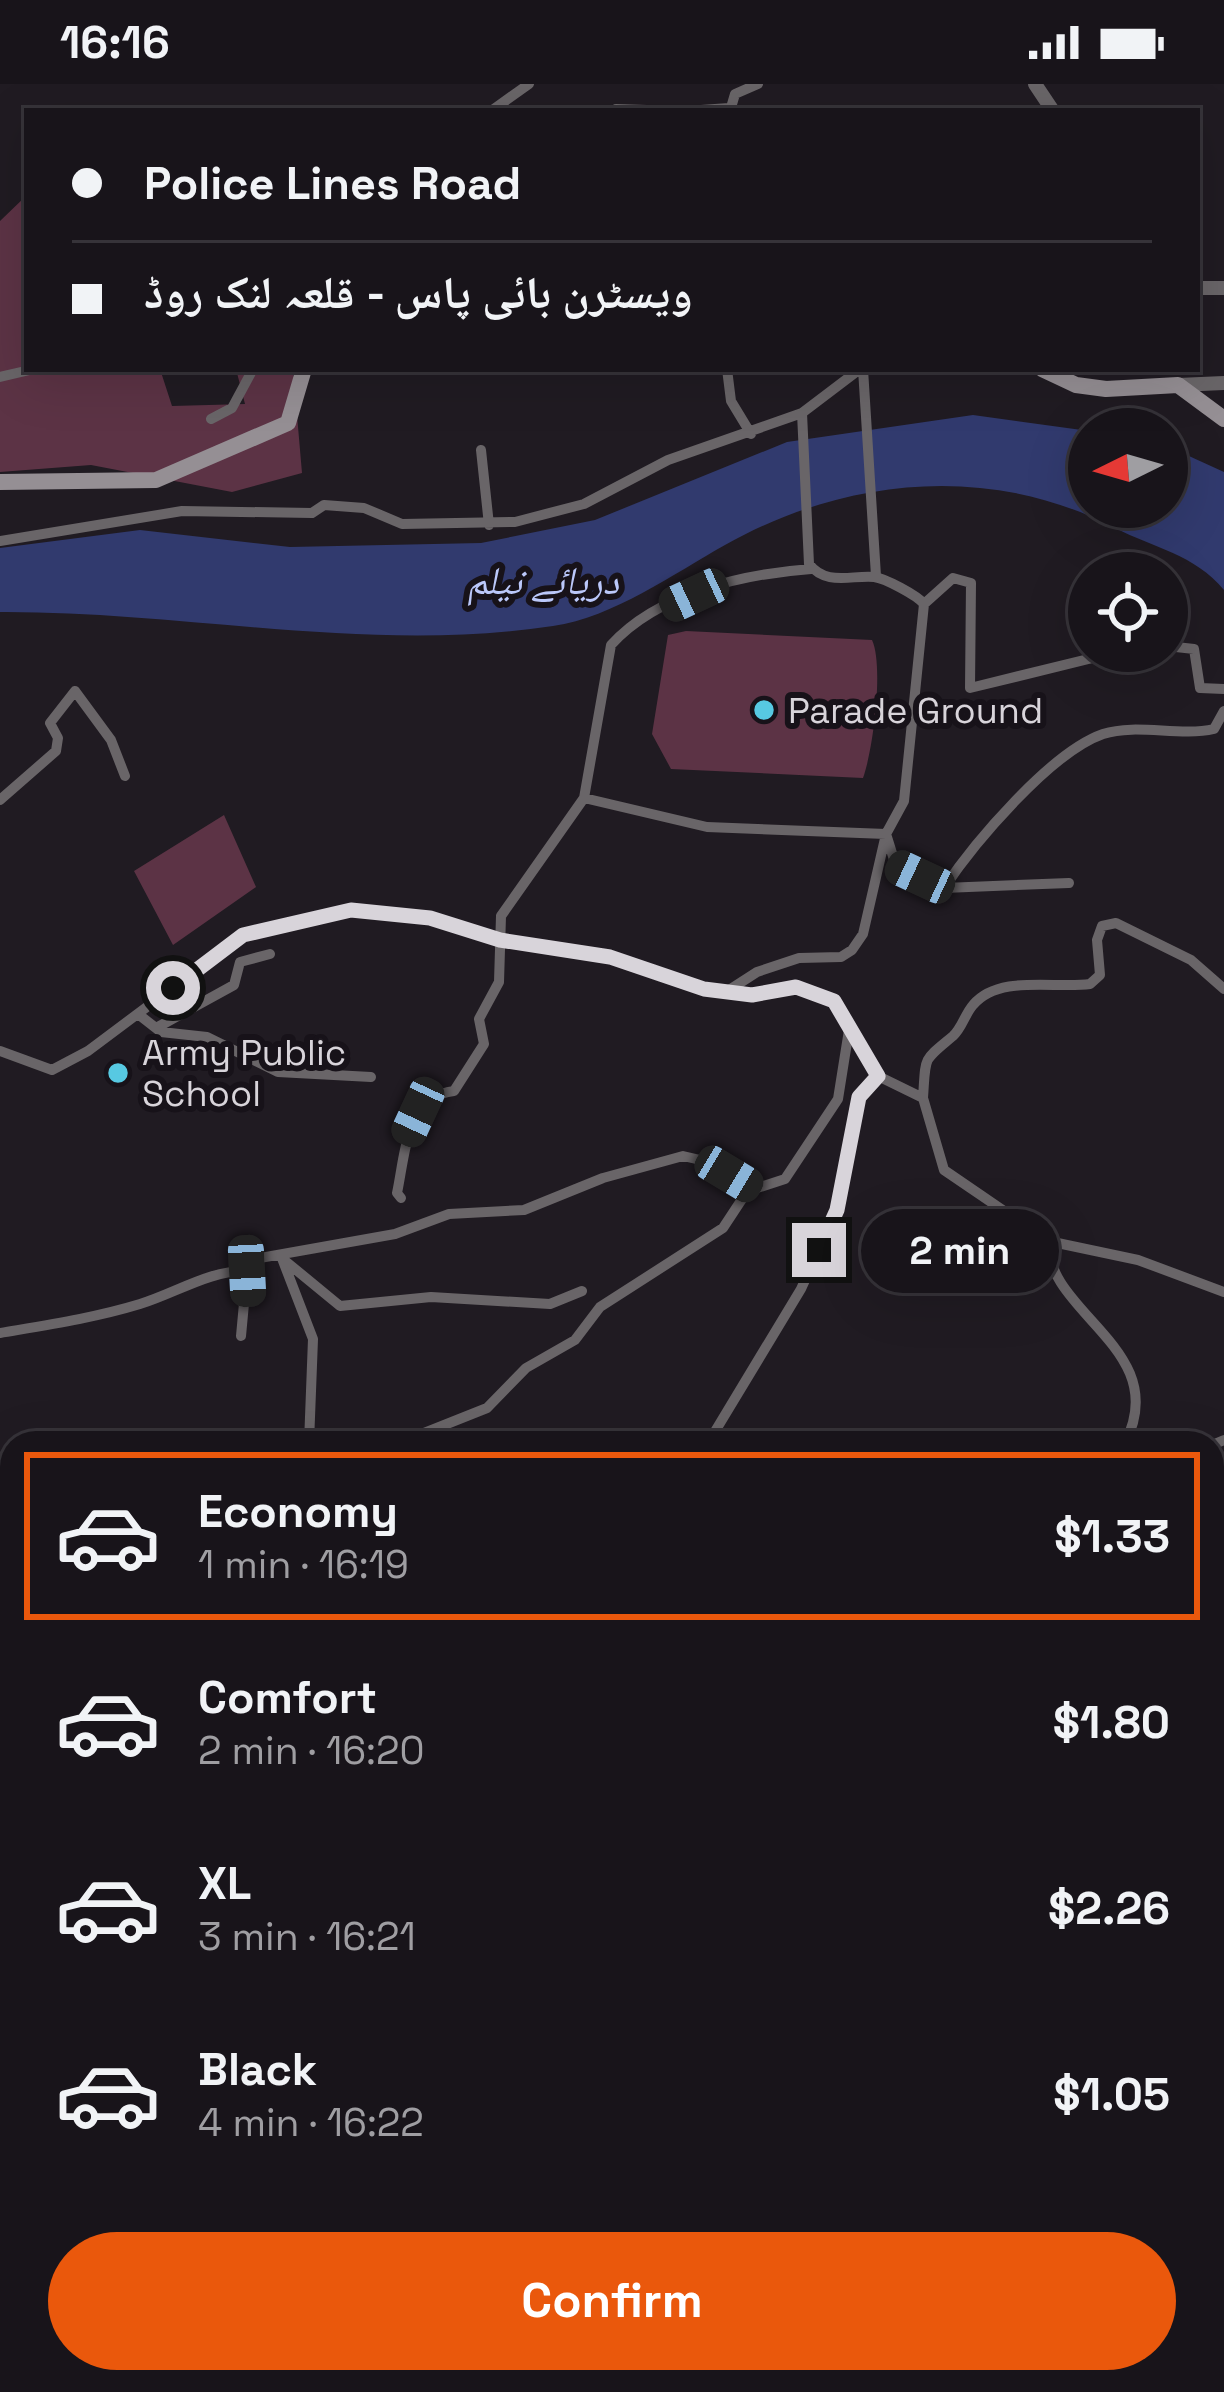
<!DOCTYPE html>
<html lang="en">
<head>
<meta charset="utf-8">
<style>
  body { margin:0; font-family:"Space Grotesk","Noto Naskh Arabic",sans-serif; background:#252127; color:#f1f3f6; height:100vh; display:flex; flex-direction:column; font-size:45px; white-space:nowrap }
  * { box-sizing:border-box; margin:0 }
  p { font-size:39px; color:#9f9ea2 }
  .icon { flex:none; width:66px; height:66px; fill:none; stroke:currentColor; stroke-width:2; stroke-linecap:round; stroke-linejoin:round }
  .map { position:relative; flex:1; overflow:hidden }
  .side { position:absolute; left:0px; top:1347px; width:1224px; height:963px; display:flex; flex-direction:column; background:#18141a; border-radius:36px 36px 0 0; box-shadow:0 12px 48px #0002,0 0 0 3px #363339 }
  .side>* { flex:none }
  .banner { position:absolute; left:24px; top:24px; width:1176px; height:264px; border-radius:0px; box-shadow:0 12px 48px #0002,0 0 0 3px #363339; display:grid; align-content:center; height:264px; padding:0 48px; background:#18141a }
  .needle { width:78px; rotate:265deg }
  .buttons { position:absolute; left:1068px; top:324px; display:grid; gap:24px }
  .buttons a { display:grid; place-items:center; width:120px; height:120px; border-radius:50%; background:#18141a; box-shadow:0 12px 48px #0002,0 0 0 3px #363339; font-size:60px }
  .end { position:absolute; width:54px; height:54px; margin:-27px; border:15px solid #d8d4da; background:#111; box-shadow:0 0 0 6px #111 }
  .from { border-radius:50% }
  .bubble { position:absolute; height:84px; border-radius:42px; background:#18141a; box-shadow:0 12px 48px #0002,0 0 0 3px #363339; font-size:39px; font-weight:700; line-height:84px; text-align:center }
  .car { position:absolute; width:36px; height:72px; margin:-36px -18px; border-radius:15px; box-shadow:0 0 9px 3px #0007; background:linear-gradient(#222 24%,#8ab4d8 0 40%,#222 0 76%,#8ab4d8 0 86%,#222 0) }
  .banner b { display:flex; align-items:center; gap:42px; height:114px; font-size:45px }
  .banner b+b { border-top:3px solid #363339 }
  .banner i { width:30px; height:30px; background:#f1f3f6 }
  ul { padding:21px 0 0; list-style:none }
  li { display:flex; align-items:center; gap:36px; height:168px; margin:0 24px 18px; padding:0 24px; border:6px solid transparent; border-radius:0px }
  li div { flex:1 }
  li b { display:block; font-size:45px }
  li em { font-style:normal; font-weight:700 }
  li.selected { border-color:#ea580c }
  li>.icon { width:108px; height:108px; stroke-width:1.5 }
  .action { display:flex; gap:24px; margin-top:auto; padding:24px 48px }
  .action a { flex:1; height:138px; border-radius:72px; background:#ea580c; color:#fff; font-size:48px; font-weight:700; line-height:138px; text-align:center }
  .status { display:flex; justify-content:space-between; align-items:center; height:84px; padding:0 60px; background:#18141a; direction:ltr }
  .status svg { height:33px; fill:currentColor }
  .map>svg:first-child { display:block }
  .green { fill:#5c3345 }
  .water { fill:#313a6e }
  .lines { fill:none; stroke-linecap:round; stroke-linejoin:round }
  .minor { stroke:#696568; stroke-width:10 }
  .tertiary { stroke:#696568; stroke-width:14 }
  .secondary { stroke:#958f94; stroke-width:16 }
  .trunk { stroke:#c8bec5; stroke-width:18 }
  .route { stroke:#d8d4da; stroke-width:15 }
  .poi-dot { fill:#57c9e2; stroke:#171219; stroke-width:4.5 }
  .labels { text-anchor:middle; stroke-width:12; stroke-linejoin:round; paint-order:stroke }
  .poi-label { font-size:36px; fill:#d8d4da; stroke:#171219; text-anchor:start }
  .water-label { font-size:39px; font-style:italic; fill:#bbc8fa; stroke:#171219 }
</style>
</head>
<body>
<div class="status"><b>16:16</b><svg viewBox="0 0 49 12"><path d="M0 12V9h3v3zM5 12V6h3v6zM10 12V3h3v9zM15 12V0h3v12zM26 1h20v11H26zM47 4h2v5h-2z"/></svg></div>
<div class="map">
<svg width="1224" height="2308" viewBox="0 0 1224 2308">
  <rect width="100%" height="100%" fill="#201b22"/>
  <!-- green -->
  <path class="green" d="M27,111V285H160L172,322L245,320L236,285H293L302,389L232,408L91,381L0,388V137Z
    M686,547L872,556C884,582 873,667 863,694L671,685L652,650L668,551Z
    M224,731L256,803L173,861L134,787Z"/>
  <!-- water -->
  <path class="water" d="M973,331L1089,347V423H1167V362L1224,388V506C1194,470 1154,464 1115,444C990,379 846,393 725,461C673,490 614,533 553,542C370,570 184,527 0,528V464L140,446L290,463L481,459L595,436L787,358Z"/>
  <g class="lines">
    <!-- minor -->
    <path class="minor" d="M616,25L678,27
      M491,27L529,0
      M572,27H616
      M687,27L729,24
      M730,27L735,10L758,0
      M98,285H114
      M727,285L731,317L751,350
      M863,285L876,492
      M0,293L34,285
      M211,335L232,324L253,285
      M481,366L489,441
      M0,457L182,427L312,429L324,421L364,424L402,440L515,438L584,420L668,376L802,329
      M924,520L953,494L971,499L970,604L1121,567
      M1167,562L1194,565L1200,604L1224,605
      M584,714L611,561C658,509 743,490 811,485
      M0,716L56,667L58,654L50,639L75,607L111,656L125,692
      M887,753L896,782L944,804L1069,799
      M944,804C974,759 1051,668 1103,650C1137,639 1179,653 1214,645L1224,627
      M726,908L757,888L799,874L841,873L852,866L863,850L886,750
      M138,930L161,948L207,953L278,988L371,993
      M156,944L234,901L240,878L270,870
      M0,967L52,986L88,967L243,851L351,826L430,834L499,857L611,873L703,905L752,911L796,903L834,917L878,992L923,1014L944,1086L1048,1157L1138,1176L1224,1208
      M923,1014C926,971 922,978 953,952C962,944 965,930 973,921C999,890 1055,905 1090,900L1100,891L1097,856L1102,842L1116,839L1191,876L1224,905
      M401,1114L397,1109C405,1072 406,1012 454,1007L484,960L479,935L499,898L501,832L584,714L707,743L886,750L904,717L924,520C917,511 884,494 874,493C851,491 826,502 809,480L802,329L860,285
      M1048,1157C1046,1230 1173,1265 1125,1359
      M278,1171L340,1222L431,1213L550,1220L582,1207
      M283,1177L313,1255L309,1359
      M0,1249C47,1241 94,1234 140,1220C176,1209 210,1186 247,1187
      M241,1252L247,1187L254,1175L395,1150L449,1130L524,1126L603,1094L683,1072L709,1078L754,1105L785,1095L838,1015L849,946
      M399,1359L487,1324L526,1284L575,1256L600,1223L723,1144L750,1103
      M708,1359L801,1205L837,1126L859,1013L878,992
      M1212,1361L1224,1356
      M1212,1469L1224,1466
      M0,1541L12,1538
      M0,1660L12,1647
      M0,1696L12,1701
      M1212,1705L1224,1703
      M0,1739L12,1741
      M1212,1781L1224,1780
      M0,2006L12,1993
      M1212,2038L1224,2032
      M1212,2118L1224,2111
      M0,2158L12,2176
      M0,2266L12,2260
      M82,2298L87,2308
      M203,2298L208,2308
      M610,2298L614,2308
      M436,2308L437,2298
      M953,2308L955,2298
      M1112,2308L1116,2298"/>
    <!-- tertiary -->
    <path class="tertiary" d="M1035,0L1053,27
      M1197,204H1224
      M1178,301L1224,299"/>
    <!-- secondary -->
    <path class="secondary" d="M1042,285L1076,301L1106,305L1178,301L1224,335
      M0,398L156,396L288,339L304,285
      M0,1387L12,1383"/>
    <!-- trunk -->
    <path class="trunk" d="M1212,1646L1224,1642
      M528,2298L531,2308"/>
  </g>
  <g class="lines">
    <!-- route -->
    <path class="route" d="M173,904L243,851L351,826L430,834L500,856L610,873L704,905L752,911L796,903L834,917L878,992L859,1013L837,1126L819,1166"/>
  </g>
  <!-- markers -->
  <g class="poi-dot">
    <circle cx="764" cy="626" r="12"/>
    <circle cx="118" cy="989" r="12"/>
  </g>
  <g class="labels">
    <!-- poi labels -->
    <g class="poi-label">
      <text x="788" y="639">Parade Ground</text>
      <text x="142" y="981">Army Public<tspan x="142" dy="41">School</tspan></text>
    </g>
    <!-- water labels -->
    <g class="water-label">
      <text x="543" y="510">دریائے نیلم</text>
    </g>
  </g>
</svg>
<div class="buttons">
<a><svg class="needle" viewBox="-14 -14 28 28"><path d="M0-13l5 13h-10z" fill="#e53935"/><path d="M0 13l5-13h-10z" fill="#9f9ea2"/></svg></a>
<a><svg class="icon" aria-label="locate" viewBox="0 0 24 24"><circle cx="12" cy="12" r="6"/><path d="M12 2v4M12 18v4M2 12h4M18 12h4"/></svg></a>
</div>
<i class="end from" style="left:173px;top:904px"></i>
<i class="end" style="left:819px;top:1166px"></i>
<div class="bubble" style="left:861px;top:1125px;width:198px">2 min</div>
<i class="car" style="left:694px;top:511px;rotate:245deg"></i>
<i class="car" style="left:920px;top:793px;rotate:295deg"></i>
<i class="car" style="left:418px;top:1028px;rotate:205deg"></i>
<i class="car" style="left:729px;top:1090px;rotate:121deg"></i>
<i class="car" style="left:247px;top:1187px;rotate:177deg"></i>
<div class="banner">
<b><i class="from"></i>Police Lines Road</b>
<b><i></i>ویسٹرن بائی پاس - قلعہ لنک روڈ</b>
</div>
<section class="side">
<ul>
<li class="selected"><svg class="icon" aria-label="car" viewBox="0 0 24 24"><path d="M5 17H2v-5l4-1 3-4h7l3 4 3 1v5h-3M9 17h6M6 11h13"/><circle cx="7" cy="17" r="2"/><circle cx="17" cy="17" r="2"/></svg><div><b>Economy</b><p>1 min · 16:19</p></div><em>$1.33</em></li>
<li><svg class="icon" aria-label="car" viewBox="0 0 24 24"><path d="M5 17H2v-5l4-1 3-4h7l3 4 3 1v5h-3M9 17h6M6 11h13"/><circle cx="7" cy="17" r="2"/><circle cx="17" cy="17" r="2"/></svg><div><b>Comfort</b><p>2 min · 16:20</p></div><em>$1.80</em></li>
<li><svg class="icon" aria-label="car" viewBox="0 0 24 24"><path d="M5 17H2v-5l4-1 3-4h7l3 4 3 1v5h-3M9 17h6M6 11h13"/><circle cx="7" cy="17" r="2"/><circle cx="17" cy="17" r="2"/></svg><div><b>XL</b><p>3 min · 16:21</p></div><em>$2.26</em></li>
<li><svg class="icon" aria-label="car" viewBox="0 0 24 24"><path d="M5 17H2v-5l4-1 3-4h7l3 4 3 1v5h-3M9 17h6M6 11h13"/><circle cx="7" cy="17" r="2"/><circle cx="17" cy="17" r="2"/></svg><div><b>Black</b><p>4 min · 16:22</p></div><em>$1.05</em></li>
</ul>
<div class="action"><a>Confirm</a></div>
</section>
</div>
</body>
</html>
